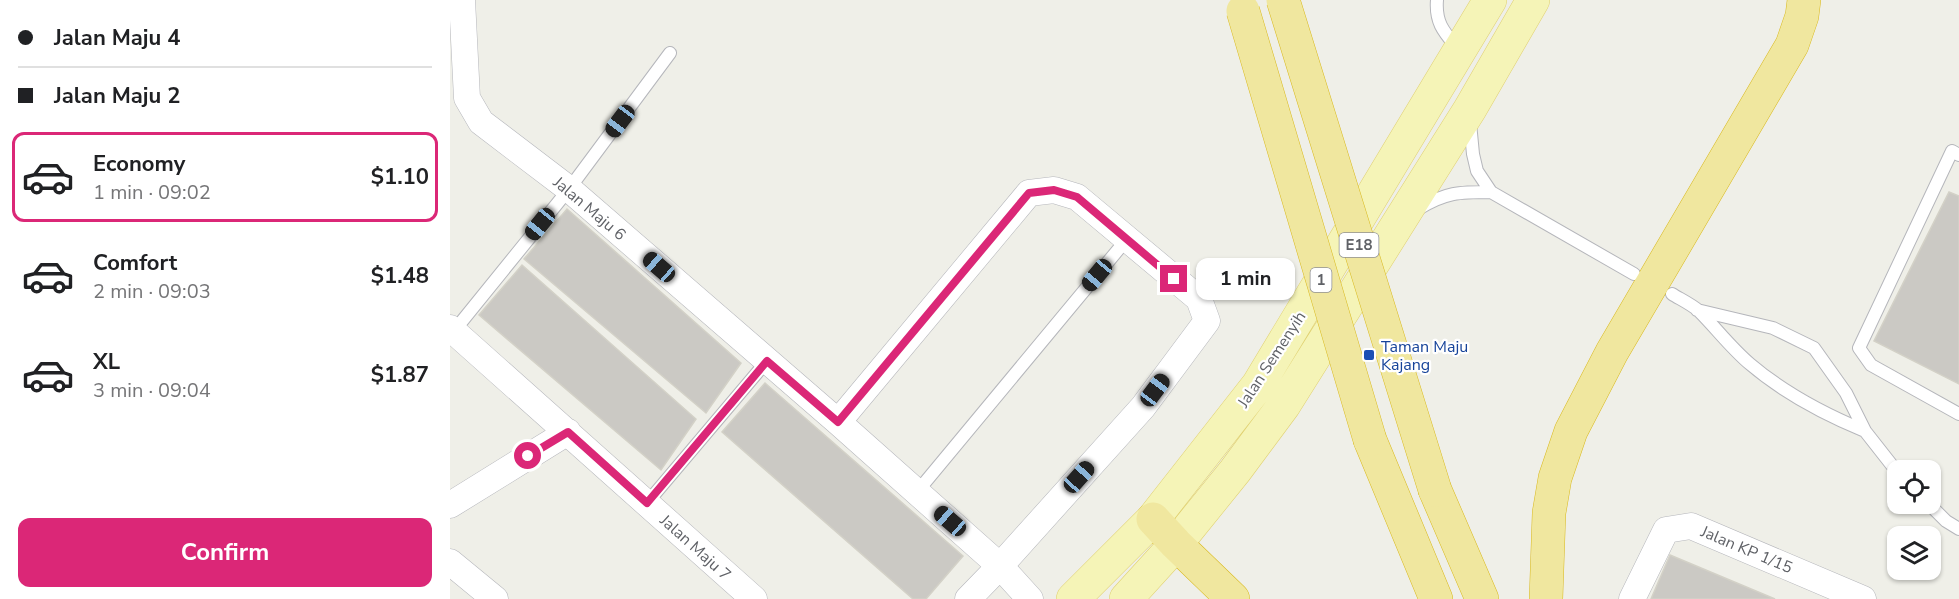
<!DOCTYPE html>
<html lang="en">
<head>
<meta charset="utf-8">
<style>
  body { margin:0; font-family:"Nunito Sans",sans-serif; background:#f2f2f2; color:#202124; height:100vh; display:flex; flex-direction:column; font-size:22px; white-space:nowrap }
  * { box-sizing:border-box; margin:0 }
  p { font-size:20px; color:#757577 }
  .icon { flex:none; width:33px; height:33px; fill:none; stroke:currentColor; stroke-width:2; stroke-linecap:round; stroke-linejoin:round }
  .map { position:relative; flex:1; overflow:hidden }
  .details { display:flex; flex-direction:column; background:#fff; width:450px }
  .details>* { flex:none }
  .hud { display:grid; align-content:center; height:132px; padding:0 18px; background:#fff }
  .tools { position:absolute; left:1437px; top:460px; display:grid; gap:12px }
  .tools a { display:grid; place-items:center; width:54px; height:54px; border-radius:12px; background:#fff; box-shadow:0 2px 4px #0004; font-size:30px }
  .end { position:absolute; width:27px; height:27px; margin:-14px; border:8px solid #db2777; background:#fff; box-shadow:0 0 0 3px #fff }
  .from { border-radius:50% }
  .bubble { position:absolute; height:42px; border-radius:12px; background:#fff; box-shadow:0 2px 4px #0004; font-size:20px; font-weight:700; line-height:42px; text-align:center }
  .car { position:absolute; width:18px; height:36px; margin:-18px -9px; border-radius:8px; box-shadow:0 0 4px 2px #0007; background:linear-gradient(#222 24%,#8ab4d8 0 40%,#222 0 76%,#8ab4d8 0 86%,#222 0) }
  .hud b { display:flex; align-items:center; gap:21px; height:57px; font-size:22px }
  .hud b+b { border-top:2px solid #e0e0e0 }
  .hud i { width:15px; height:15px; background:#202124 }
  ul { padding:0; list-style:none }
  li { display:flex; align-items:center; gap:18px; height:90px; margin:0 12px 9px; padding:0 6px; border:3px solid transparent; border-radius:12px }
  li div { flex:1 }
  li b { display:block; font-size:22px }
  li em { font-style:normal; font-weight:700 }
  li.selected { border-color:#db2777 }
  li>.icon { width:54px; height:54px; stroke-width:1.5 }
  .primary-button { display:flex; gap:12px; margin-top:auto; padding:12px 18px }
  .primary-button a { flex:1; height:69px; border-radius:12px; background:#db2777; color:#fff; font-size:24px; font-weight:700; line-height:69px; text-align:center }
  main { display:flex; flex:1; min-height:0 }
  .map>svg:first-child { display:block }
  .building { fill:#cbc9c4; stroke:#d3d1c7; stroke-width:1.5 }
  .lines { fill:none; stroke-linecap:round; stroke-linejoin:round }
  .lane-casing { stroke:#b5b6bb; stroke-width:14 }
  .street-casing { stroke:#b5b6bb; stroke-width:27 }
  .primary-casing { stroke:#e0d070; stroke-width:34 }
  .highway-casing { stroke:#d9b91e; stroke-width:34 }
  .lane { stroke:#fff; stroke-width:12 }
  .street { stroke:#fff; stroke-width:26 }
  .primary { stroke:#f5f4b7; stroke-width:33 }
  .highway { stroke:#f0e79f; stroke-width:33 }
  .highway-bridge-casing { stroke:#d9b91e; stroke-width:34; stroke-linecap:butt }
  .highway-bridge { stroke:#f0e79f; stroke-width:33 }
  .route { stroke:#db2777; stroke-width:8 }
  .transit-dot { fill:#1a4fb4; stroke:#fff; stroke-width:2 }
  .labels { text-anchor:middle; stroke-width:4.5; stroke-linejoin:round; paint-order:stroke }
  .shield { fill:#fff; stroke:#8f9094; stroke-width:1.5 }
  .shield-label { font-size:15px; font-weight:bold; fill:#5f6166 }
  .street-label { font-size:16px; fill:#5f6166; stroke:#fff }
  .transit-label { font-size:16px; fill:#164399; stroke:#fff; text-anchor:start }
</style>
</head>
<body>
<main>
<section class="details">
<div class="hud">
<b><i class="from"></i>Jalan Maju 4</b>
<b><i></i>Jalan Maju 2</b>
</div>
<ul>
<li class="selected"><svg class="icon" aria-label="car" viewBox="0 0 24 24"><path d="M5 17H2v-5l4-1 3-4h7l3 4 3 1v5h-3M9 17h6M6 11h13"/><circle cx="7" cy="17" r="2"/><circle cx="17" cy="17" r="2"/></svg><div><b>Economy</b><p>1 min · 09:02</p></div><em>$1.10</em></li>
<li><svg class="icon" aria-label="car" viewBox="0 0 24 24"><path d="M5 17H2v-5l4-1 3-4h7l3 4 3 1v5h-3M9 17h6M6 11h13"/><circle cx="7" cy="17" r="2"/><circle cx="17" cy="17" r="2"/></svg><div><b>Comfort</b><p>2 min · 09:03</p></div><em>$1.48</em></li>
<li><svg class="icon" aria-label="car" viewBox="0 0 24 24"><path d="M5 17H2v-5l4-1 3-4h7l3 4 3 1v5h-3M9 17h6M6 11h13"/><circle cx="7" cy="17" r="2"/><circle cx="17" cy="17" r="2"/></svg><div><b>XL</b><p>3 min · 09:04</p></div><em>$1.87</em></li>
</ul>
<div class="primary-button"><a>Confirm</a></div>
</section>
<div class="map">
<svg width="1509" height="599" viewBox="0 0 1509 599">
  <rect width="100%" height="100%" fill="#efefe8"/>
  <!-- building -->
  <path class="building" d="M1499,192L1509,196V384L1424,341Z
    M117,209L291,363L256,413L74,259Z
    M72,265L246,419L211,470L29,315Z
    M315,383L513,556L476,599H463L272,432Z
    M1220,555L1325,599H1201Z"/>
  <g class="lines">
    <defs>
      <path id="lane" d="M987,0C985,24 995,33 1009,50
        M1020,123L1023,154L1027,171L1041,192L1184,274
        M1509,155L1502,151L1409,348L1421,365L1509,414
        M968,209C996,192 1009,192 1041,192
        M1222,294C1230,299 1241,304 1249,311C1266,328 1281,348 1300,364C1334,393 1374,414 1415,431
        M1247,310L1323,328L1364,348L1396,393L1415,431L1448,473
        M4,331L119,189L220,53
        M467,492L677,239
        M197,503L317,361
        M1479,504L1496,521L1509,529"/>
      <path id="street" d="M12,0L17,98L31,122L119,189L388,422L550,566L580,599
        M0,328L304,599
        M388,422L579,193L604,190L627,197L749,299L757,321L693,407L550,566L518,599
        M0,505L118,432
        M0,562L45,599
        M1182,599L1216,530L1241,526L1413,599"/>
      <path id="primary" d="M623,599L703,519L808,385L1040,0
        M676,599L726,544L785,471L834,405L1020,109L1083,0"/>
      <path id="highway" d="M920,440L986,599
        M985,490L1032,599
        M703,519L726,544L783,599
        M1096,599L1099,513L1105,478L1121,431L1162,352L1342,45L1352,16L1354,0"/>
    </defs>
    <!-- lane casing -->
    <use href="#lane" class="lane-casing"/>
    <!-- street casing -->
    <use href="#street" class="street-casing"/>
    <!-- primary casing -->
    <use href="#primary" class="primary-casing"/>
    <!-- highway casing -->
    <use href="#highway" class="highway-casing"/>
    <!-- lane -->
    <use href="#lane" class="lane"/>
    <!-- street -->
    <use href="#street" class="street"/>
    <!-- primary -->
    <use href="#primary" class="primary"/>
    <!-- highway -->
    <use href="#highway" class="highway"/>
    <defs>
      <path id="highway-bridge" d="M833,0L985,490
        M793,11L920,440"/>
    </defs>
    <!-- highway-bridge casing -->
    <use href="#highway-bridge" class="highway-bridge-casing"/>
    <!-- highway-bridge -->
    <use href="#highway-bridge" class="highway-bridge"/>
  </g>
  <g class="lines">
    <!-- route -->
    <path class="route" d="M78,456L118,432L197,503L317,361L388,422L579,193L604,190L627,197L724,279"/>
  </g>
  <!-- markers -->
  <rect class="transit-dot" x="913" y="349" width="12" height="12" rx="3"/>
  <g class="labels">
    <!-- shield labels -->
    <g class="shield">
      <rect x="889.5" y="233" width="39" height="24" rx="4.5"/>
      <rect x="860.5" y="268" width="21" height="24" rx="4.5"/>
    </g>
    <g class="shield-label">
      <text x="909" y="250">E18</text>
      <text x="871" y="285">1</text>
    </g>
    <!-- street labels -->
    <g class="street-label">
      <text transform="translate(140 208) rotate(40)" y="6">Jalan Maju 6</text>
      <text transform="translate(821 359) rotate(-57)" y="6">Jalan Semenyih</text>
      <text transform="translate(246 547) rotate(42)" y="6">Jalan Maju 7</text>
      <text transform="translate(1297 549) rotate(23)" y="6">Jalan KP 1/15</text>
    </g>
    <!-- transit labels -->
    <g class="transit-label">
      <text x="931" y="352">Taman Maju<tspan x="931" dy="18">Kajang</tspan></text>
    </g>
  </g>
</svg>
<div class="tools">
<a><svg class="icon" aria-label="locate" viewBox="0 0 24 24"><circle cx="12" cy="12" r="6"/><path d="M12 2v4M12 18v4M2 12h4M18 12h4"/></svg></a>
<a><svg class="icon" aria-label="layers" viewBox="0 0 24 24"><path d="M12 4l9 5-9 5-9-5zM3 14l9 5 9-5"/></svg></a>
</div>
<i class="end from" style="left:78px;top:456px"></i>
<i class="end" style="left:724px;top:279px"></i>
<div class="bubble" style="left:746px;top:258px;width:99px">1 min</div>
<i class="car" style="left:170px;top:121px;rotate:217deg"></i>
<i class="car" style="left:90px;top:224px;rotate:219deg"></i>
<i class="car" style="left:209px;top:267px;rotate:311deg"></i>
<i class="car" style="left:647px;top:275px;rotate:220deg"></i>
<i class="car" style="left:705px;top:390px;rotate:37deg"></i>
<i class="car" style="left:629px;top:477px;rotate:42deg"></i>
<i class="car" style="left:500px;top:521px;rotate:311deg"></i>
</div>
</main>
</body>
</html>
